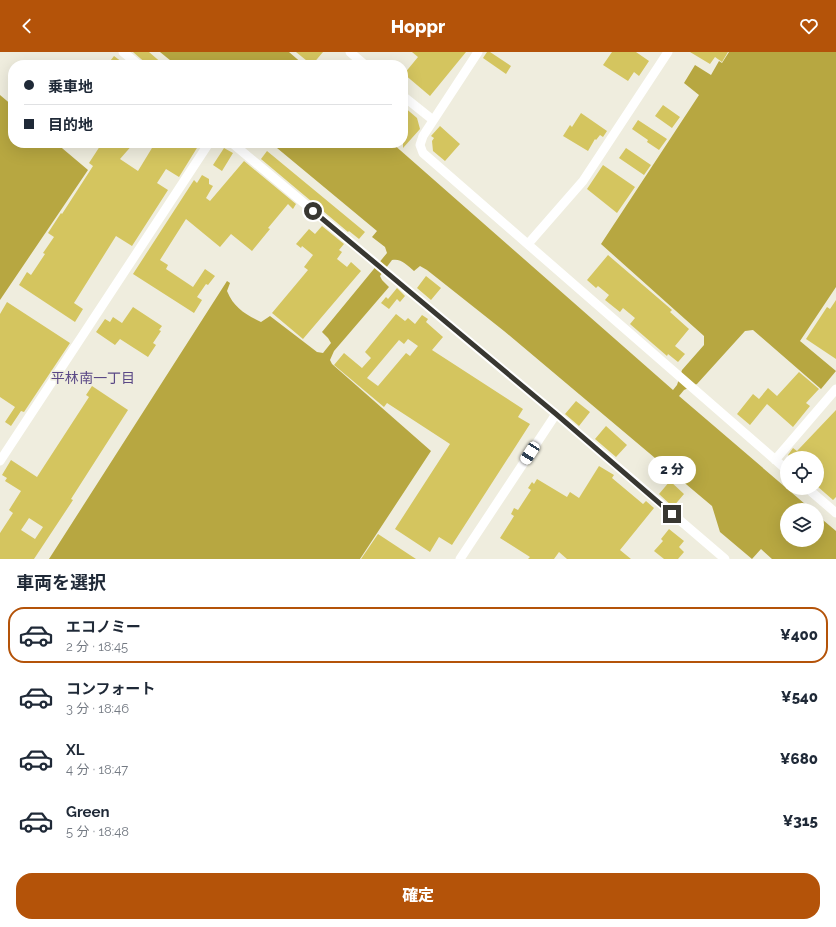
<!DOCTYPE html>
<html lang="ja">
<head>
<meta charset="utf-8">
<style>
  body { margin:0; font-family:Raleway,"Noto Sans JP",sans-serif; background:#f2f2f3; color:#1f2937; height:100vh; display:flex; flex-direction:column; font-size:15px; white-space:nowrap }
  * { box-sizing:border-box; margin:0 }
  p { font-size:13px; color:#747a83 }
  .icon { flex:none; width:22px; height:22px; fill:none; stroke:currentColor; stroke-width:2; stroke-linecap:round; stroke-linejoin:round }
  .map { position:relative; height:507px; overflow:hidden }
  .side { display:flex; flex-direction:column; background:#fff; flex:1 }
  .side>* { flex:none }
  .top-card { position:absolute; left:8px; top:8px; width:400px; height:88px; border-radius:16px; box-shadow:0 4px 16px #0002; display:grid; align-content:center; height:88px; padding:0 16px; background:#fff }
  .fabs { position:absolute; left:780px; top:399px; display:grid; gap:8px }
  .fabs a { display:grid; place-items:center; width:44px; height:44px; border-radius:50%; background:#fff; box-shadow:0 4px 16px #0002; font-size:20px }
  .end { position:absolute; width:18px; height:18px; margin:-9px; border:5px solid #383731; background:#fff; box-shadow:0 0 0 2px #fff }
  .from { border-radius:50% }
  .bubble { position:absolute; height:28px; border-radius:14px; background:#fff; box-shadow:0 4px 16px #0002; font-size:13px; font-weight:800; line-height:28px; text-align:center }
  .car { position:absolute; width:12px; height:24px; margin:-12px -6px; border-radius:5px; box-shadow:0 0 3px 1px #0007; background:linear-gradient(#fff 24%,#345 0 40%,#fff 0 76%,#345 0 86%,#fff 0) }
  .top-card b { display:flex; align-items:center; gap:14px; height:38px; font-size:15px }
  .top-card b+b { border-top:1px solid #e0e1e3 }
  .top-card i { width:10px; height:10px; background:#1f2937 }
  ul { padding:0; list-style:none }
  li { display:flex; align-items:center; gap:12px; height:56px; margin:0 8px 6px; padding:0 8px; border:2px solid transparent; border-radius:16px }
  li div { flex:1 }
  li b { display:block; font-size:15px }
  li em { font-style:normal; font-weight:800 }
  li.on { border-color:#b45309 }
  li>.icon { width:36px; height:36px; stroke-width:1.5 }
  h2 { padding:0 16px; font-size:18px; line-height:48px }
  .cta { display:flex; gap:8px; margin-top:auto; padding:8px 16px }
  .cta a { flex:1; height:46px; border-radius:16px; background:#b45309; color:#fff; font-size:16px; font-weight:800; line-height:46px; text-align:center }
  header { display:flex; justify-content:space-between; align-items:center; height:52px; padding:0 16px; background:#b45309; color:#fff; font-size:18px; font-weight:800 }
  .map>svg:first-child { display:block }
  .water { fill:#b7a741 }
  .building { fill:#d4c55f; fill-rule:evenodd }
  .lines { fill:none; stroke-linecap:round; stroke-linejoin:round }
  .minor { stroke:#fff; stroke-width:9 }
  .route { stroke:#383731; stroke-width:5 }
  .labels { text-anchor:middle; stroke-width:3; stroke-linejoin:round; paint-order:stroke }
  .neighbourhood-label { font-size:14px; fill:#5a4886; stroke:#efedde }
</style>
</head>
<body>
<header><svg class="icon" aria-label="back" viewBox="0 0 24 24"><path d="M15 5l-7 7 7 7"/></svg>Hoppr<svg class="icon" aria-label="heart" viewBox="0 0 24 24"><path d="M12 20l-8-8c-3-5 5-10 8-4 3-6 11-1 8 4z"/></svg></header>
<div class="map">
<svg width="836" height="507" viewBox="0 0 836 507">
  <rect width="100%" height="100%" fill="#efedde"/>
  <!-- water -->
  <path class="water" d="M160,0H289L304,13H176Z
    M729,0H836V235L800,289L836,319L821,337L753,278L745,279L697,332L684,338L679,344L812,458H787V488H817V463L836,479V507H772L761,497L752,507L720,480L712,454L504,279L427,218L420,214L414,219C407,213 401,206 392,208L380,224L382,228L389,235L334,299L330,308L332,312L431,399L360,507H49L227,229L230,231L227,239C234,256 245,262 261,270L270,264L317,300L323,301L331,291L328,286L322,280L387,201L385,195L372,185L377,179L271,91H392L673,338L677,333L682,318L704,293V284L601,192L699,43L684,31L695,13L711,23L719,9L722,11Z
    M0,43L13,54V91H56L88,118L0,248Z"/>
  <!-- building -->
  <path class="building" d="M133,0H149L164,13H148Z
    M296,0H323L312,13Z
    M412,0H466L430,44L404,22L418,5Z
    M487,0H490L511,14L506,22L483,6Z
    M612,0H636L649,9L639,24L634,20L628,29L603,13Z
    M690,0H728L722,10L715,5L710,12Z
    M114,4L126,13H107Z
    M663,53L680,65L672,76L655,64Z
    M403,54L417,66L420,77L403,96Z
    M581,61L607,79L603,85L600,83L596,88L595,87L588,99L563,84L570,73L572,75Z
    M638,68L667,87L659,98L647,90L648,88L632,77Z
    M440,74L460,92L445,109L433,99L432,89L434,86L431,84Z
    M102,91H134L120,107L138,119L155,91H200L179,125L166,117L157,131L168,138L132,194L116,184L74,251L83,257L75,270L19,233L27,220L31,223L45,202L43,201L54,185L48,181L61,161L62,162L93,114L89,111Z
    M224,96L233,101L222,119L213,113Z
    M626,96L651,113L644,123L619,106Z
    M267,99L365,180L359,187L349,179L348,180L261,107Z
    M244,109L296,152L293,157L288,152L268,176L270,177L252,199L231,182L220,195L186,167L160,208L168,213L166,217L193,235L205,217L215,224L208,233L206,232L197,245L202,248L194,261L133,222L194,128L197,131L202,123L209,127V132L213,134L206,146L210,149Z
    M603,113L635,135L617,161L587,137Z
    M322,174L344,192L339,198L342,200L337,207L347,215L351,210L361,219L303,287L272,261L308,218L304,215L313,203L302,194L301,196L296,192L309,177L315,182Z
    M608,203L672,258L670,260L689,277L675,294L685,302L678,310L668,302L667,304L630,272L635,266L623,256L620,260L605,248L609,243L598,234L596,236L587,228Z
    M426,224L441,236L431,248L417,236Z
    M397,236L405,244L400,250L397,247L389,257L381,251L386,245L388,247Z
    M836,248V307L806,287L827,255L830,257Z
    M7,250L70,291L24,360L21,359L11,374L5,370L15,355L0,345V262Z
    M133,255L162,274L159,278L161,279L153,291L156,293L148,305L120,287L115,293L96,280L105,267L110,270L113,265L122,271Z
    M396,262L405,269L408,266L415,272L422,263L428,267L426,270L443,285L432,298L523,357L518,365L530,372L452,493L439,485L430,500L395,477L450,392L387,351L384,355L334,313L344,301L362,316L371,306L365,300ZM408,287L418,294L410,304L406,301L378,334L367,326L399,288L404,292Z
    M799,320L819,337L806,351L810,354L793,375L767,352L750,373L737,362L753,342L759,347L768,336L777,344Z
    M92,334L128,358L71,447L73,448L34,507H0V481L13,461L9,458L21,439L5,429L7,426L2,423L11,408L37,425L89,345L86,343ZM29,466L43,475L35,487L21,478Z
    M576,349L590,360L579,374L565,362Z
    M836,358V445L833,448L817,434V427L824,420L817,414V406H791L788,403L793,396L797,399Z
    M606,374L627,393L616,405L595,387Z
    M599,414L614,423L612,426L643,452L646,449L654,456L620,498L631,507H567L559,500L554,507H528L530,505L500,486L514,464L511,462L514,456L518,458L531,438L528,436L532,430L534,432L537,427L567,445L570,440L579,446Z
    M670,429L684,442L673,455L659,442Z
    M669,477L684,489L679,495L684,500L678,507H664L654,499L663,489L661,487Z
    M378,482L416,507H361Z"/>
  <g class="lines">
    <!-- minor -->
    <path class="minor" d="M123,0L139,13
      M350,0L365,13
      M478,0L423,84L420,93L423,101L787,418
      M403,44L433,68
      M232,91L556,362L725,507
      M528,192L583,129L668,0
      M775,408L836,337
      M0,409L209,91
      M807,436L836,461
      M460,507L556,362"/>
  </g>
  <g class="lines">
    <!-- route -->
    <path class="route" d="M313,159L556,362L672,462"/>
  </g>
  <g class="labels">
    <!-- neighbourhood labels -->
    <g class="neighbourhood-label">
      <text x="93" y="331">平林南一丁目</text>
    </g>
  </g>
</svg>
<div class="fabs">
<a><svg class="icon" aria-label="locate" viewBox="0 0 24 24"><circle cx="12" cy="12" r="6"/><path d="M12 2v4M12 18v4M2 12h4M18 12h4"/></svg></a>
<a><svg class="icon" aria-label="layers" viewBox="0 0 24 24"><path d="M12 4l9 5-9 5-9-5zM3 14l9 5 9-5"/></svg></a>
</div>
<i class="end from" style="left:313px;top:159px"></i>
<i class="end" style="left:672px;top:462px"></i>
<div class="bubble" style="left:648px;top:404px;width:48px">2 分</div>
<i class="car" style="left:530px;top:401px;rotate:213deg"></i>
<div class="top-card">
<b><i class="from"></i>乗車地</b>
<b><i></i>目的地</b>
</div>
</div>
<section class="side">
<h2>車両を選択</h2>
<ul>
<li class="on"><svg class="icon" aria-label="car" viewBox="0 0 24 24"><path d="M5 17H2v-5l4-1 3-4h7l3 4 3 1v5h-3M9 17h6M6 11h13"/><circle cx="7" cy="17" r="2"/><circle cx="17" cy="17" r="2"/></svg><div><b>エコノミー</b><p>2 分 · 18:45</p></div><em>¥400</em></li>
<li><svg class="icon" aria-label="car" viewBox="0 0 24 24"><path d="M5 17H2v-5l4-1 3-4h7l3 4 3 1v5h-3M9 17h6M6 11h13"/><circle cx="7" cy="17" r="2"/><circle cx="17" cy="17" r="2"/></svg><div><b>コンフォート</b><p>3 分 · 18:46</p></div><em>¥540</em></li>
<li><svg class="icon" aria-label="car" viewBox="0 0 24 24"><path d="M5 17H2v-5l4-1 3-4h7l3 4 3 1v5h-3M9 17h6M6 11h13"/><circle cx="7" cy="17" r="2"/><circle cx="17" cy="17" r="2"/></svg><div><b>XL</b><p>4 分 · 18:47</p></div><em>¥680</em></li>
<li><svg class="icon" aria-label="car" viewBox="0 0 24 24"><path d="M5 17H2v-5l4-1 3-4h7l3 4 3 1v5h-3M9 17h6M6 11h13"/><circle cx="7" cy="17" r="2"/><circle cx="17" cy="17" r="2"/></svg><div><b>Green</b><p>5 分 · 18:48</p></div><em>¥315</em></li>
</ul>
<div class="cta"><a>確定</a></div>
</section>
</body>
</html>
